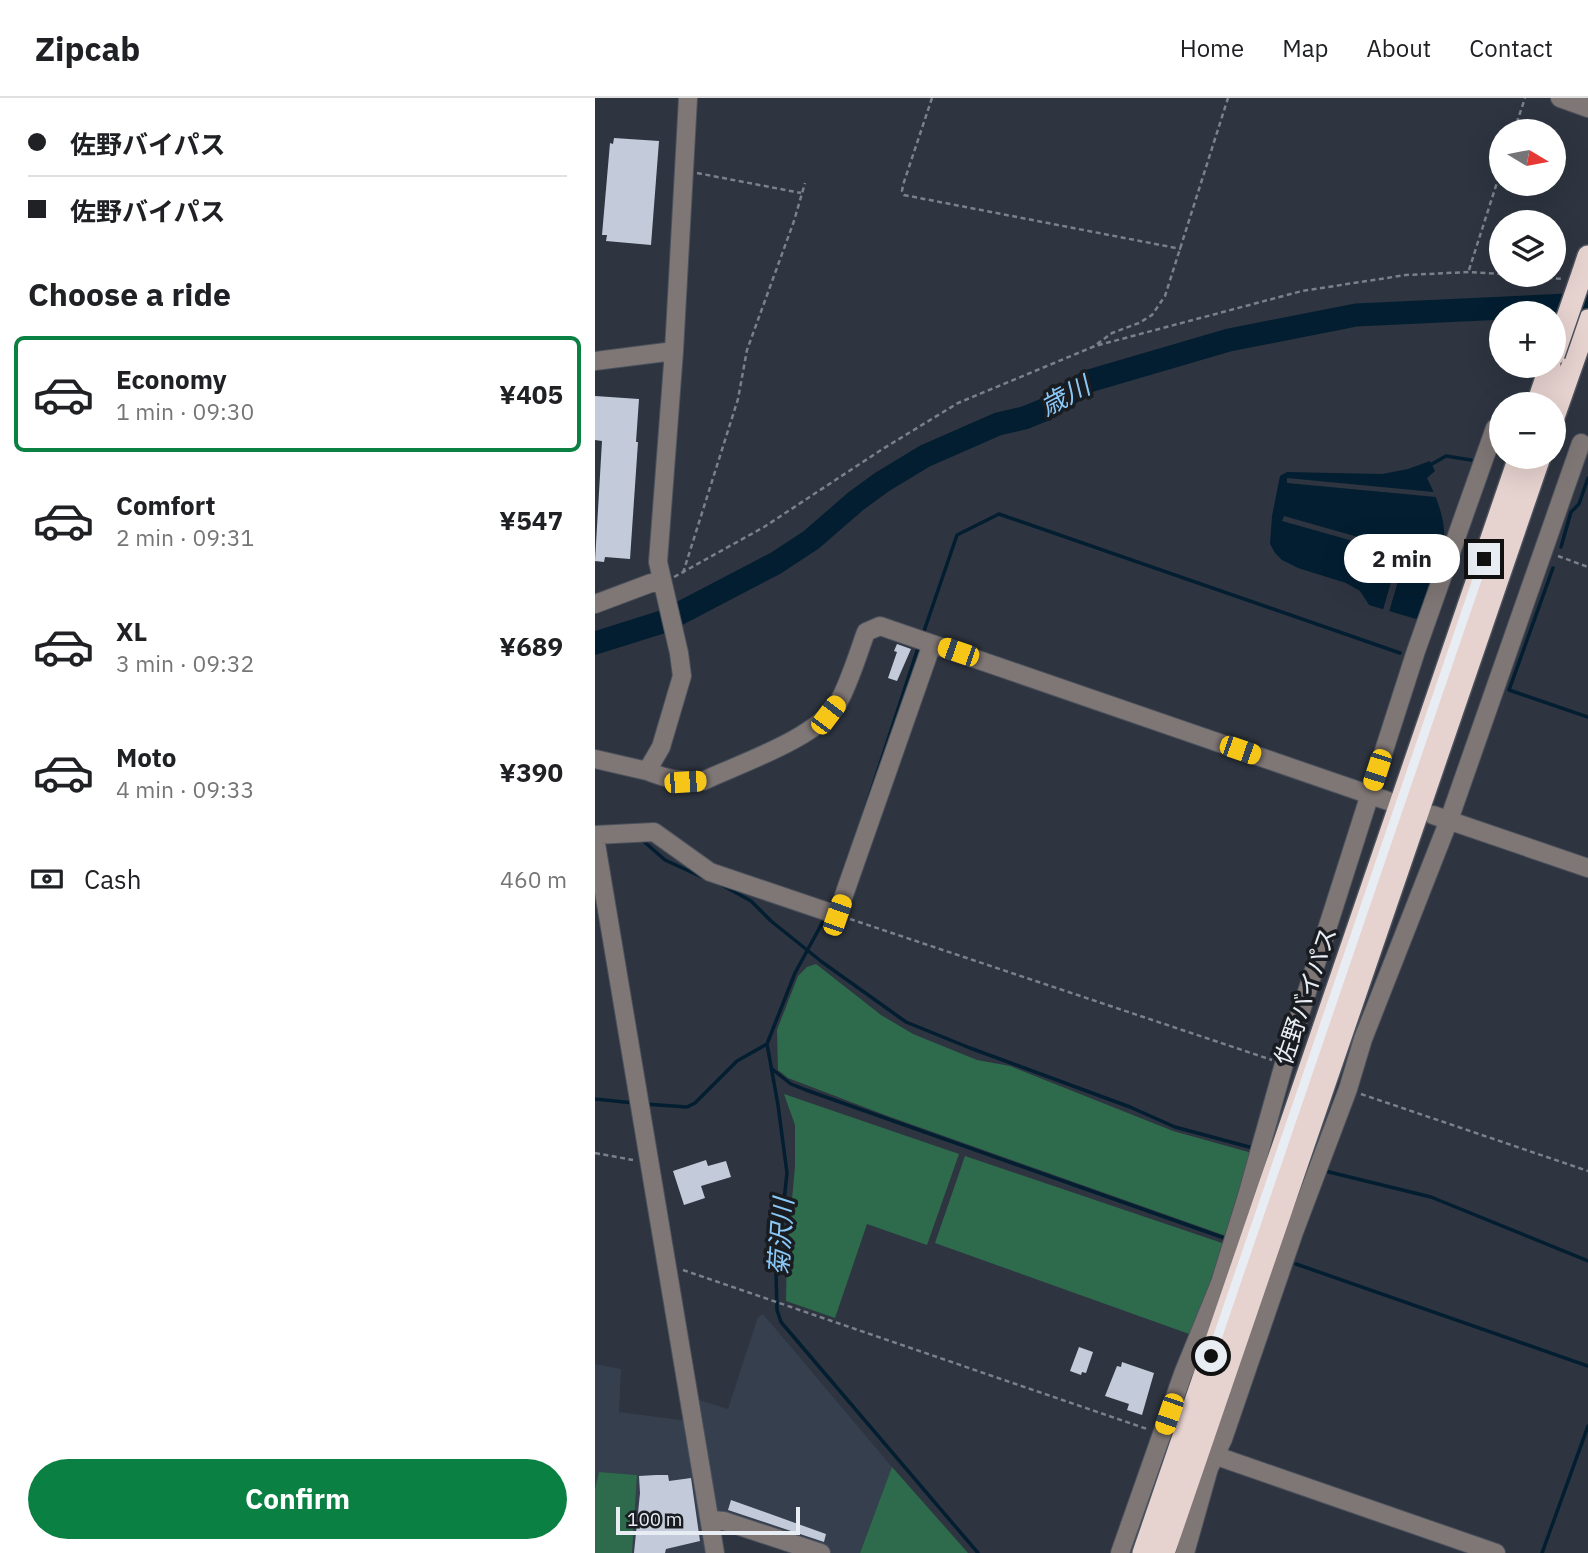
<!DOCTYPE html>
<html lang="en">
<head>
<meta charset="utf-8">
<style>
  body { margin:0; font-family:"IBM Plex Sans","Noto Sans JP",sans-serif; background:#f2f2f2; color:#202124; height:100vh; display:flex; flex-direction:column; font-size:26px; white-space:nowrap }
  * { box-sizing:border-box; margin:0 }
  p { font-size:23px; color:#757577 }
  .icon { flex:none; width:38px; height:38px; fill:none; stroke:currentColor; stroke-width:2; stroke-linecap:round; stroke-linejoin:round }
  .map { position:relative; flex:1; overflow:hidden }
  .panel { display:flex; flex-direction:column; background:#fff; width:595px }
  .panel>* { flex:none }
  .guide { display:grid; align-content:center; height:154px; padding:0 28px; background:#fff }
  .needle { width:46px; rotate:100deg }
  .fabs { position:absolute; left:894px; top:21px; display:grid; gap:14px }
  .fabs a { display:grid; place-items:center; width:77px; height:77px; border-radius:50%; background:#fff; box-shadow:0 7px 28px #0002; font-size:35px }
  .scale { position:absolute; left:21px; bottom:18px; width:184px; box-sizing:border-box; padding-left:7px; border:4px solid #e8edf4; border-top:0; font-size:19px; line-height:24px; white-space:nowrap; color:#e8edf4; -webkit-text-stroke:5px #191c21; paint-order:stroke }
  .end { position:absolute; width:32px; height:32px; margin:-16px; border:9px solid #e8edf4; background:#111; box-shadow:0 0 0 4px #111 }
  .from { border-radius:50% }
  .bubble { position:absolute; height:49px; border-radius:24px; background:#fff; box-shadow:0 7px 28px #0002; font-size:23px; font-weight:700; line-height:49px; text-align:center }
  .car { position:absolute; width:21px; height:42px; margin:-21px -10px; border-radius:9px; box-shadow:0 0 5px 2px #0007; background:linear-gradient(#f5c518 24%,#345 0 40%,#f5c518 0 76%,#345 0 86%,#f5c518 0) }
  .guide b { display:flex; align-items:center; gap:24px; height:66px; font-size:26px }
  .guide b+b { border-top:2px solid #e0e0e0 }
  .guide i { width:18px; height:18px; background:#202124 }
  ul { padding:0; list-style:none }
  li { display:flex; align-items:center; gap:21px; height:116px; margin:0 14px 10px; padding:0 14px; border:4px solid transparent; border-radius:10px }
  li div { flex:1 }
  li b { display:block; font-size:26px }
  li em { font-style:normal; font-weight:700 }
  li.current { border-color:#0b8043 }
  li>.icon { width:63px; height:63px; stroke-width:1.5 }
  h2 { padding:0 28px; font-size:32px; line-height:84px }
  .pay { display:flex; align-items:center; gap:18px; height:77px; padding:0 28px; font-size:26px }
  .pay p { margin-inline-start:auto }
  .primary-button { display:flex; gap:14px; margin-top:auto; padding:14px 28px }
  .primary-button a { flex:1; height:80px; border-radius:42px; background:#0b8043; color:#fff; font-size:28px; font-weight:700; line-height:80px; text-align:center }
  header { display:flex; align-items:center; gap:42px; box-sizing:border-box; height:98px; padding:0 35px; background:#fff; border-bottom:2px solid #e0e0e0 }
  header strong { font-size:33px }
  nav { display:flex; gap:38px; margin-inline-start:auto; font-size:24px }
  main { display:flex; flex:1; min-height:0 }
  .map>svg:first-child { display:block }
  .built { fill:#353f4e }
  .green { fill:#2e6b4c }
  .water { fill:#031e31 }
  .pier { fill:#2e3540 }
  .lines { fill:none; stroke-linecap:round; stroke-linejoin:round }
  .stream { stroke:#031e31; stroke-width:3.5 }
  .river { stroke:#031e31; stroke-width:23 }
  .building { fill:#c3cbda }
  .minor-casing { stroke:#4c525d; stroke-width:20 }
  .highway-casing { stroke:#4c525d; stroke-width:24 }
  .path { stroke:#7b818a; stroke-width:2.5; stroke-dasharray:5 3.5; stroke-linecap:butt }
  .minor { stroke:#7f7775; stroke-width:18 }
  .highway { stroke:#e6d2cf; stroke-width:21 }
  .highway-bridge-casing { stroke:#4c525d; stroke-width:24; stroke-linecap:butt }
  .highway-bridge { stroke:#e6d2cf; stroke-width:21 }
  .route { stroke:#e8edf4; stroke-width:9 }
  .labels { text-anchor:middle; stroke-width:7; stroke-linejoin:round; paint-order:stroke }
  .street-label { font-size:24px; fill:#e8edf4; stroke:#191c21 }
  .water-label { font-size:26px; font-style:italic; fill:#8ac8f8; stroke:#191c21 }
</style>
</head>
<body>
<header>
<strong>Zipcab</strong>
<nav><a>Home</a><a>Map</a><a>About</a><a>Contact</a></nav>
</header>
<main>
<section class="panel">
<div class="guide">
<b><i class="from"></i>佐野バイパス</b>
<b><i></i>佐野バイパス</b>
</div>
<h2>Choose a ride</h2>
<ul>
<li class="current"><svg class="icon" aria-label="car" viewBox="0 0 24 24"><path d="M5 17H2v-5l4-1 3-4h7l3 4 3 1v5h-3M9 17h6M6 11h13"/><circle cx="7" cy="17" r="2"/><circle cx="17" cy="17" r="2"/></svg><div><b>Economy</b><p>1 min · 09:30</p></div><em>¥405</em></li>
<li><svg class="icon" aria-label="car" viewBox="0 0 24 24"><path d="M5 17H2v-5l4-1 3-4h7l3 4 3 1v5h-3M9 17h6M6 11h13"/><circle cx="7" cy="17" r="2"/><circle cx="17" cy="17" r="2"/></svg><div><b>Comfort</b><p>2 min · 09:31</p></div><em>¥547</em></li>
<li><svg class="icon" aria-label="car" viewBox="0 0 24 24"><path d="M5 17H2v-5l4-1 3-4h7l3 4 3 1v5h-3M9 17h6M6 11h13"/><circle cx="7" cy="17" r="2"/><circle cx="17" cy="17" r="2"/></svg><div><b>XL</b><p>3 min · 09:32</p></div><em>¥689</em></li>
<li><svg class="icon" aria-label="car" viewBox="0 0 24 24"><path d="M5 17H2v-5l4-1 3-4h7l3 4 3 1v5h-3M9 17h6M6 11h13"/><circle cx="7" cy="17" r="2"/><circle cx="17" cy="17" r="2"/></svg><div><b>Moto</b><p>4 min · 09:33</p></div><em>¥390</em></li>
</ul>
<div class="pay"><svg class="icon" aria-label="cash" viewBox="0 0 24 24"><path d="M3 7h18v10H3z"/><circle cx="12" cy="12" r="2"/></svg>Cash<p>460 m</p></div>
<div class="primary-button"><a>Confirm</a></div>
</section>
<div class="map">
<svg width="993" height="1455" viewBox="0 0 993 1455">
  <rect width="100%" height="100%" fill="#2e3540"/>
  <!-- built -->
  <path class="built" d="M168,1216L297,1369L265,1455H235L129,1419L120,1418L101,1301L133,1311L163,1219Z
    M0,1266L26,1271L24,1314L93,1323L115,1455H37L42,1377L4,1374L0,1391Z"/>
  <!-- green -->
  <path class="green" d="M221,866L286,917L318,936L382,962L415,968L578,1033L657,1055L634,1139L290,1017L193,980L183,972L182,932L203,878L212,869Z
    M189,996L364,1056L332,1147L272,1126L240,1220L191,1203L192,1155L200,1069V1027Z
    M370,1058L630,1146L597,1237L340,1145Z
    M297,1369L373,1455H265Z
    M4,1374L42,1377L37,1455H0V1391Z"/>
  <!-- water -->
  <path class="water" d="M835,363L840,373L832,380C863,442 847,457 826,518L821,521L774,507L765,493L751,485L703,470L687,462L680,455L675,446L677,418L685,378L692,374L787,376L813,371Z"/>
  <!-- pier -->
  <path class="pier" d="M692,380L839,394L841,399L692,385Z
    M689,418L823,456L821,462L810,459L794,514L788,512L804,456L687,423Z"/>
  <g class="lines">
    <!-- stream -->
    <path class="stream" d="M837,366L851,358L876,362
      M966,449L976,414L984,406L993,380
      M958,470L914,592L993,619
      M328,536L362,437L404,416L805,555
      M270,712L324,547
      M46,741L70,762L107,779
      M127,787L156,803L176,823L227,864L311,924L375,950L535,1009L580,1029L658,1050
      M236,808L242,792
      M172,946L200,875L231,818
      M177,971L196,986L211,992L632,1141
      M0,1001L39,1005
      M50,1006L92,1009L100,1005L142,963L172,946L183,1007L192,1075L181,1175L182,1212L186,1224L383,1455
      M730,1073L836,1099L993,1163
      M701,1166L993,1268
      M947,1455L993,1328"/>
    <!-- river -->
    <path class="river" d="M0,545L70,523L181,465L216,442L261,403L287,384L330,358L403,326L429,320L449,312L494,283L634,242L761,217L993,206"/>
  </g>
  <!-- building -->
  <path class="building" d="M19,40L64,43L56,147L11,143L12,137H7L15,45L18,46Z
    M0,298L44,301L41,344H43L35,461L10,459L9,464L0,463L7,343L0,342Z
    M302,546L316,551L302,583L293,580L302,554L299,553Z
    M111,1062L113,1068L131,1063L136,1079L106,1088L110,1100L89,1107L78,1073Z
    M484,1249L498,1254L491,1275L487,1274L486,1277L475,1273Z
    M527,1264L559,1275L547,1317L532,1312L534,1306L510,1298L522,1268L526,1269Z
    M61,1377H73L74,1383L96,1380L105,1443L71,1451L70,1455H39L45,1395L44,1378Z
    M136,1402L231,1436L229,1444L133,1412Z"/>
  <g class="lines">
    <defs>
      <path id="minor" d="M965,0L993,10
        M0,263L79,253L93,0
        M0,506L56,485H67
        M0,661L52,673L66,649L87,578L84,555L63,464L79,253
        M52,673C72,681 87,684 108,683C146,665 222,640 243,605C254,586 263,556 271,534L285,528L793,703
        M838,717L993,770
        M0,737L59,734L115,774L242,817L337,546
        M0,740L120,1455
        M610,1354L901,1455
        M116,1422L129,1423L226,1455
        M525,1455L588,1276L625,1185L652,1098L689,966L775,696L821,553L900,330
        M590,1455L614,1370L628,1341L699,1134L753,991L768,941L854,722L986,345"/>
      <path id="highway" d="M987,176L993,158
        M942,306L955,268
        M959,319L993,222
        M548,1455L924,359
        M569,1455L945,359"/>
    </defs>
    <!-- minor casing -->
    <use href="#minor" class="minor-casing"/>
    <!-- highway casing -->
    <use href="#highway" class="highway-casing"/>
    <!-- path -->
    <path class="path" d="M337,0L308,87L307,93L309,97L586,151
      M919,33L930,0
      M102,75L206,95
      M874,172L906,72
      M910,177L969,181
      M502,246L517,235L544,225L557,217L570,198L633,0
      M963,458L993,469
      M88,475L143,301L152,252L199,123L210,85
      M79,479L169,429L286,352L363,305L500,248L707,193L811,177L874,174L906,176
      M255,821L677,962
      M766,996L993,1073
      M0,1055L38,1062
      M88,1172L552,1331"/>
    <!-- minor -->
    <use href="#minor" class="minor"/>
    <!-- highway -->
    <use href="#highway" class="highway"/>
    <defs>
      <path id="highway-bridge" d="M959,257L987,176"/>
    </defs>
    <!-- highway-bridge casing -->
    <use href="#highway-bridge" class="highway-bridge-casing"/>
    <!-- highway-bridge -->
    <use href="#highway-bridge" class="highway-bridge"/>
  </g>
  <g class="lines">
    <!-- route -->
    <path class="route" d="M616,1258L889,461"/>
  </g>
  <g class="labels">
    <!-- street labels -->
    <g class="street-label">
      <text transform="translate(711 898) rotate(-71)" y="8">佐野バイパス</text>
    </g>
    <!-- water labels -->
    <g class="water-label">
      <text transform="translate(470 298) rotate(-28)" y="9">歳川</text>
      <text transform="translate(186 1139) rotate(-86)" y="9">菊沢川</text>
    </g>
  </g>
</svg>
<div class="fabs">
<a><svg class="needle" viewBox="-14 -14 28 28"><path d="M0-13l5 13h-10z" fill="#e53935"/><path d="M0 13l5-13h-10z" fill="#757577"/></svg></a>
<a><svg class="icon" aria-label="layers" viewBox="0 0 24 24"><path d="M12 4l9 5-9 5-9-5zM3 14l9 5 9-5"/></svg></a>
<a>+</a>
<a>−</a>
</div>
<div class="scale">100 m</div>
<i class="end from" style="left:616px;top:1258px"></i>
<i class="end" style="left:889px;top:461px"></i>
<div class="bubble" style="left:749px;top:436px;width:116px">2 min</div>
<i class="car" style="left:363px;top:554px;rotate:289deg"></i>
<i class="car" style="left:233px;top:617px;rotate:37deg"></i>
<i class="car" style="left:645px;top:652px;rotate:109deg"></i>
<i class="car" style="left:782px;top:672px;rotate:198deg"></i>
<i class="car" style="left:90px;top:684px;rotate:86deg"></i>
<i class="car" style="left:242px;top:817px;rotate:19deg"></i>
<i class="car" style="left:574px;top:1316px;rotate:199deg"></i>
</div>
</main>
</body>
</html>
